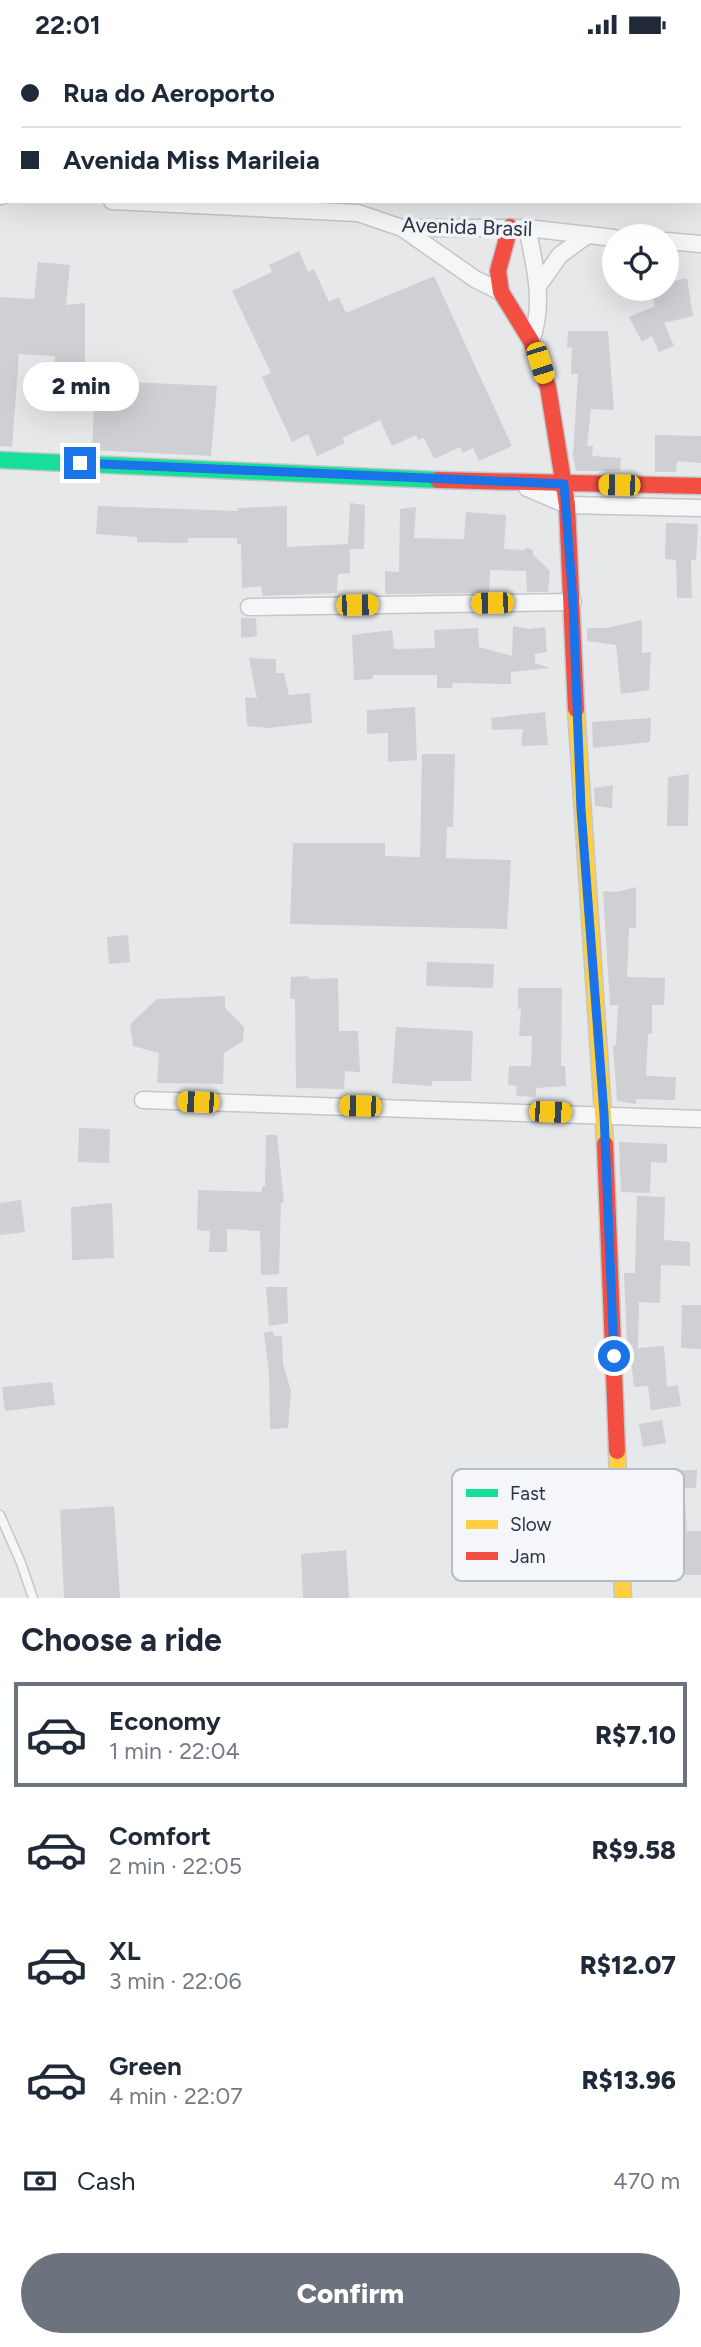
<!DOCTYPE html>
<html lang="en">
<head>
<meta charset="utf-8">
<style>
  body { margin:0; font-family:Figtree,sans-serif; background:#f6f6f7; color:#1f2937; height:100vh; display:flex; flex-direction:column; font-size:26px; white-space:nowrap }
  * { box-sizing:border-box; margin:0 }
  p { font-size:23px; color:#747a83 }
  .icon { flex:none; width:38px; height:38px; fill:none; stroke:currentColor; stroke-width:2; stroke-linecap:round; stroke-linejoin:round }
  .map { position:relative; height:1549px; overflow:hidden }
  .drawer { display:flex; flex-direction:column; background:#fff; flex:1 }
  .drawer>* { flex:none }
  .banner { position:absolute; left:0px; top:0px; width:702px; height:154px; box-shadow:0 7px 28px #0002; display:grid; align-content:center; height:154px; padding:0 21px; background:#fff }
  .buttons { position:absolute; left:602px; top:175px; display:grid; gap:14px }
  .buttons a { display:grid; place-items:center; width:77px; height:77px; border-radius:50%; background:#fff; box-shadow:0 7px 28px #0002; font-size:35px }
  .end { position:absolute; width:32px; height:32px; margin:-16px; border:9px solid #1a73e8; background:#fff; box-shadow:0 0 0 4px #fff }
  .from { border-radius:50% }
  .bubble { position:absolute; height:49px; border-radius:24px; background:#fff; box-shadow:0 7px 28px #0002; font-size:23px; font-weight:800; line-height:49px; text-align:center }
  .car { position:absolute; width:21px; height:42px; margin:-21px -10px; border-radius:9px; box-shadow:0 0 5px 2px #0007; background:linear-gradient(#f5c518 24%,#345 0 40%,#f5c518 0 76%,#345 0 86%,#f5c518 0) }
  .banner b { display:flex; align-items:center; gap:24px; height:66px; font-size:26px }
  .banner b+b { border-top:2px solid #e0e1e3 }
  .banner i { width:18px; height:18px; background:#1f2937 }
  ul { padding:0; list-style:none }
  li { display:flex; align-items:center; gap:21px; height:105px; margin:0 14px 10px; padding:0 7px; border:4px solid transparent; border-radius:0px }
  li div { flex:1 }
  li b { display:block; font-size:26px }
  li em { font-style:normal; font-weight:800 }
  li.selected { border-color:#6c737f }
  li>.icon { width:63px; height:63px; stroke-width:1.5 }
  h2 { padding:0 21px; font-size:32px; line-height:84px }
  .pay { display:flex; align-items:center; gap:18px; height:77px; padding:0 21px; font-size:26px }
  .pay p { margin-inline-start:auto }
  .primary-button { display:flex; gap:14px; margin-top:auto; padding:14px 21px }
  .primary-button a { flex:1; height:80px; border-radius:42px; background:#6c737f; color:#fff; font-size:28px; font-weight:800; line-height:80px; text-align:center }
  .status { display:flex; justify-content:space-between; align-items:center; height:49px; padding:0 35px; background:#fff; direction:ltr }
  .status svg { height:19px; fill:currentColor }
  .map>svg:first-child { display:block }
  .building { fill:#ced0d3 }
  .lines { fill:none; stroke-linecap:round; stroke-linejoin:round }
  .lane-casing { stroke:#c4c6c8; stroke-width:11 }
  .street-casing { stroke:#c4c6c8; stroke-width:19 }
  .fast-casing { stroke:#c4c6c8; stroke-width:19 }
  .slow-casing { stroke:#c4c6c8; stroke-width:19 }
  .jam-casing { stroke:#c4c6c8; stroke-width:19 }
  .lane { stroke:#f5f6f7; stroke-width:8 }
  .street { stroke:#f5f6f7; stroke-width:16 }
  .fast { stroke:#16e098; stroke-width:16 }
  .slow { stroke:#ffcf43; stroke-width:16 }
  .jam { stroke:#f24e42; stroke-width:16 }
  .route { stroke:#1a73e8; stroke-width:9 }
  .labels { text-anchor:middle; stroke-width:7; stroke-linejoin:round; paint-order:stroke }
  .street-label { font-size:21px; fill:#2b3445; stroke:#f4f6f9 }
  .key { fill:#f4f6f9; stroke:#b8bcc3; stroke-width:2 }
  .key-label { font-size:19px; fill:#2b3445 }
</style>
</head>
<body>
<div class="status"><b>22:01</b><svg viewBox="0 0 49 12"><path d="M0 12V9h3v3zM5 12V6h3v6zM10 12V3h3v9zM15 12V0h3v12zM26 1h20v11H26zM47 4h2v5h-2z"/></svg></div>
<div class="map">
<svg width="701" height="1549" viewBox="0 0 701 1549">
  <rect width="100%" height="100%" fill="#e6e8ea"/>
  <!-- building -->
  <path class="building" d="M299,202L308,223L314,220L329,253L339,248L346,264L434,227L512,397L479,412L473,399L463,404L460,398L434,410L424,389L418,391L416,386L392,397L380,371L342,389L345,394L317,407L308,385L292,393L262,328L271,324L232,242L272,223L269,216Z
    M38,213L70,216L66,256L85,254V331L217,337L211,407L92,401L94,358L50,355L55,307L19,305L12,398L0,397V248L34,250Z
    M687,229L693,267L664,274L674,297L659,303L652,287L642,293L629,268L655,257L650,240H667V234Z
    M568,282H608L614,361L591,360L587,397H593L592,407L621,409L620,422H576L573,407L578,325H571L572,298L567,299Z
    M655,386L701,387V414L677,412L676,423H655Z
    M350,454L365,456L364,500H350V524L338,525L337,544L263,547L261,537L242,539L241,495H237V489H188V494L137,493V488L96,485L98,457L238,462V459L287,457V498L348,495Z
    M416,458L414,489L464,490L466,463L506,466L504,500L525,501V498L533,501V506L550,522L548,543H527L526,522L490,521L489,544L385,545V522L399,523L400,460Z
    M666,474L698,475L696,511H691L692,549H677L676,511L665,510Z
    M241,569H256L257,587L241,589Z
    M642,571V604L651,603L649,641L621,645L616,596L587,592V579H606Z
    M513,577L528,580L545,578L547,603L535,605V614L550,619L511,623V635L453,634L452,639H437V626H373V630L354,631L352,586L392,581L394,600L435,599L434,581L478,579L479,598L512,607Z
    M249,609L276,610V624H284L289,646L310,644L312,674L268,679L247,677L245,648L257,649Z
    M415,658L417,711L388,713V684L367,685V661Z
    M545,663L548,696L521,697L523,680L492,681L491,669Z
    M651,669L650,693L593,699L592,673Z
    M422,705H455L453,778H447L446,809L511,811L507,880L290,875L293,794H385V807L420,808Z
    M689,725L688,777H667L668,728Z
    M613,736L612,759L595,757L594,739Z
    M636,838V879H629L627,928L665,929L664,956H652V985H648L646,1027L676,1028L675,1051L636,1050V1055L617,1052L613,996H616L618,956H610L603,842L617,843Z
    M128,886L130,913L109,915L107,888Z
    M427,913L494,915L493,939L426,937Z
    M309,927L308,930L338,929L339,982H358L360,1023L345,1022L344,1040L296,1039L295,950H290L291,928Z
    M518,939H562L561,1017H565L566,1037L536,1039V1048L516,1047L517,1037L508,1036L509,1017H531L532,987H519L521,960H518Z
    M225,947V959L244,978L243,992L224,1004L223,1035L157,1034L159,1004L133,997L130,975L157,950Z
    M396,978L473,982L471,1032H432V1037L392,1034Z
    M79,1079L110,1080L109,1114L78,1113Z
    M266,1086H277L284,1153L281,1154L279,1225L261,1226L260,1182L227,1180V1203H209L210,1182L197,1181L198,1141L262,1143V1137H265Z
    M619,1093L667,1095V1114L651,1113L650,1144L621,1143Z
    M637,1147L665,1148L664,1191L690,1193V1217L661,1216L660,1254L639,1253L638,1299L664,1297L667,1338L678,1336L681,1357L651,1361L648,1337L634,1338L632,1318L628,1319L624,1224H635Z
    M21,1151L25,1183L0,1186V1154Z
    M112,1154L114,1209L72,1211L71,1158Z
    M266,1238H287L288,1274L269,1277Z
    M682,1256H701V1300L681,1299Z
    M273,1282L274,1287H282L283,1315L291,1342L288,1379L270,1380L269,1324L264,1284Z
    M52,1333L55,1356L5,1362L2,1338Z
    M662,1371L666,1394L643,1398L639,1375Z
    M666,1421H697L696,1439H684L687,1482H701V1526H682V1502H669L668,1478L634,1480V1463L646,1462V1445L666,1444Z
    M114,1457L120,1549H64L60,1461Z
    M346,1501L349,1549H303L301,1505Z"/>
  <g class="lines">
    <defs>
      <path id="lane" d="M0,1466L21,1514L33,1549"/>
      <path id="street" d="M1,0L2,6
        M333,0V2
        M0,147H2
        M112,152L358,164L402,179H527L614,189
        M402,179L475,230L501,243
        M527,179C535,217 545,255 531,292
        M667,192L701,195
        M538,237L560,206L586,187
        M527,439L567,456L701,459
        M249,558L573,553
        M143,1051L701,1070"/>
      <path id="fast" d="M0,411L438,431"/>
      <path id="slow" d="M576,660L605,1095
        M617,1402L623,1549"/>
      <path id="jam" d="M510,178L498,222L501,243L531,292L548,338L567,456L576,660
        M438,431L701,437
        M605,1095L617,1402"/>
    </defs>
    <!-- lane casing -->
    <use href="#lane" class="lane-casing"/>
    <!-- street casing -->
    <use href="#street" class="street-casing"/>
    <!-- fast casing -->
    <use href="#fast" class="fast-casing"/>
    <!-- slow casing -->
    <use href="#slow" class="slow-casing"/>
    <!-- jam casing -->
    <use href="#jam" class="jam-casing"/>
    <!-- lane -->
    <use href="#lane" class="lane"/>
    <!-- street -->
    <use href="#street" class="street"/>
    <!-- fast -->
    <use href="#fast" class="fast"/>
    <!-- slow -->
    <use href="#slow" class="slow"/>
    <!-- jam -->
    <use href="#jam" class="jam"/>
  </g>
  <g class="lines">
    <!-- route -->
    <path class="route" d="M80,414L564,435L573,553L581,760L604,1065L614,1307"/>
  </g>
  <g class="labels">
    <!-- street labels -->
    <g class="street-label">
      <text transform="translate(467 178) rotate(2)" y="7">Avenida Brasil</text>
    </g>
  </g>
  <!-- legend -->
  <rect x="452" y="1420" width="232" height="112" rx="10" class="key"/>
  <rect x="466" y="1440" width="32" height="8" fill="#16e098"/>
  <rect x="466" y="1471" width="32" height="9" fill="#ffcf43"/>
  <rect x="466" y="1503" width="32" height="8" fill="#f24e42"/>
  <g class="key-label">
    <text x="510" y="1451">Fast</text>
    <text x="510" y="1482">Slow</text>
    <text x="510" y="1514">Jam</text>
  </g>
</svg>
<div class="buttons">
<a><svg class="icon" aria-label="locate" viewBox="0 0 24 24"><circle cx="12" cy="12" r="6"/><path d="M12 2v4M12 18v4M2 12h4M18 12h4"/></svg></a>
</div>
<i class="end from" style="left:614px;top:1307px"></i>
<i class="end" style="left:80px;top:414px"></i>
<div class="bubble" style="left:23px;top:313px;width:116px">2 min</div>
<i class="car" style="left:540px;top:314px;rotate:162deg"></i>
<i class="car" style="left:619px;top:436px;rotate:271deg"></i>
<i class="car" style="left:492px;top:554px;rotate:269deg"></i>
<i class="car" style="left:357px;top:556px;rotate:89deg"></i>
<i class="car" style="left:198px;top:1053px;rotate:272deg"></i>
<i class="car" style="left:360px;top:1057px;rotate:271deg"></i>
<i class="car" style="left:550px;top:1063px;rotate:92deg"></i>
<div class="banner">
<b><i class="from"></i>Rua do Aeroporto</b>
<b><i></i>Avenida Miss Marileia</b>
</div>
</div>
<section class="drawer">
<h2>Choose a ride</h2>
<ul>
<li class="selected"><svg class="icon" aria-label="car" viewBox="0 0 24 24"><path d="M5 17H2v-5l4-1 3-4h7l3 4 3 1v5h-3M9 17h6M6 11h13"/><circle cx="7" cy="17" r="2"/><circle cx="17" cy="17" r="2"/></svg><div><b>Economy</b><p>1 min · 22:04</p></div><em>R$7.10</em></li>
<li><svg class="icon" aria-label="car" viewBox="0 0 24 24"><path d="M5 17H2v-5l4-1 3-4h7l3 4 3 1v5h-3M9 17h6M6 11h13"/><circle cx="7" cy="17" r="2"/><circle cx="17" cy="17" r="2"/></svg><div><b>Comfort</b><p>2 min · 22:05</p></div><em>R$9.58</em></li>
<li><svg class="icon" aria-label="car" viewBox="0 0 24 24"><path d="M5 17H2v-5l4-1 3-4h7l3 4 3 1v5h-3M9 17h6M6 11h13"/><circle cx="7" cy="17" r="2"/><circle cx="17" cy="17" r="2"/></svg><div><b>XL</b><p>3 min · 22:06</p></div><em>R$12.07</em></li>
<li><svg class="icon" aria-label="car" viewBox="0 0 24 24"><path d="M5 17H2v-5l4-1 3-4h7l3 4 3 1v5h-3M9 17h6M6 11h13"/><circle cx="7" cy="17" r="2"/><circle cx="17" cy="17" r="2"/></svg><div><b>Green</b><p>4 min · 22:07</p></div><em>R$13.96</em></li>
</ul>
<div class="pay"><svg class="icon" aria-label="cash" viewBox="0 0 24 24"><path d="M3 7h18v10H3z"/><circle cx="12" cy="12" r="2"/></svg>Cash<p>470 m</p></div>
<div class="primary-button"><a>Confirm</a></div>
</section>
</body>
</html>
